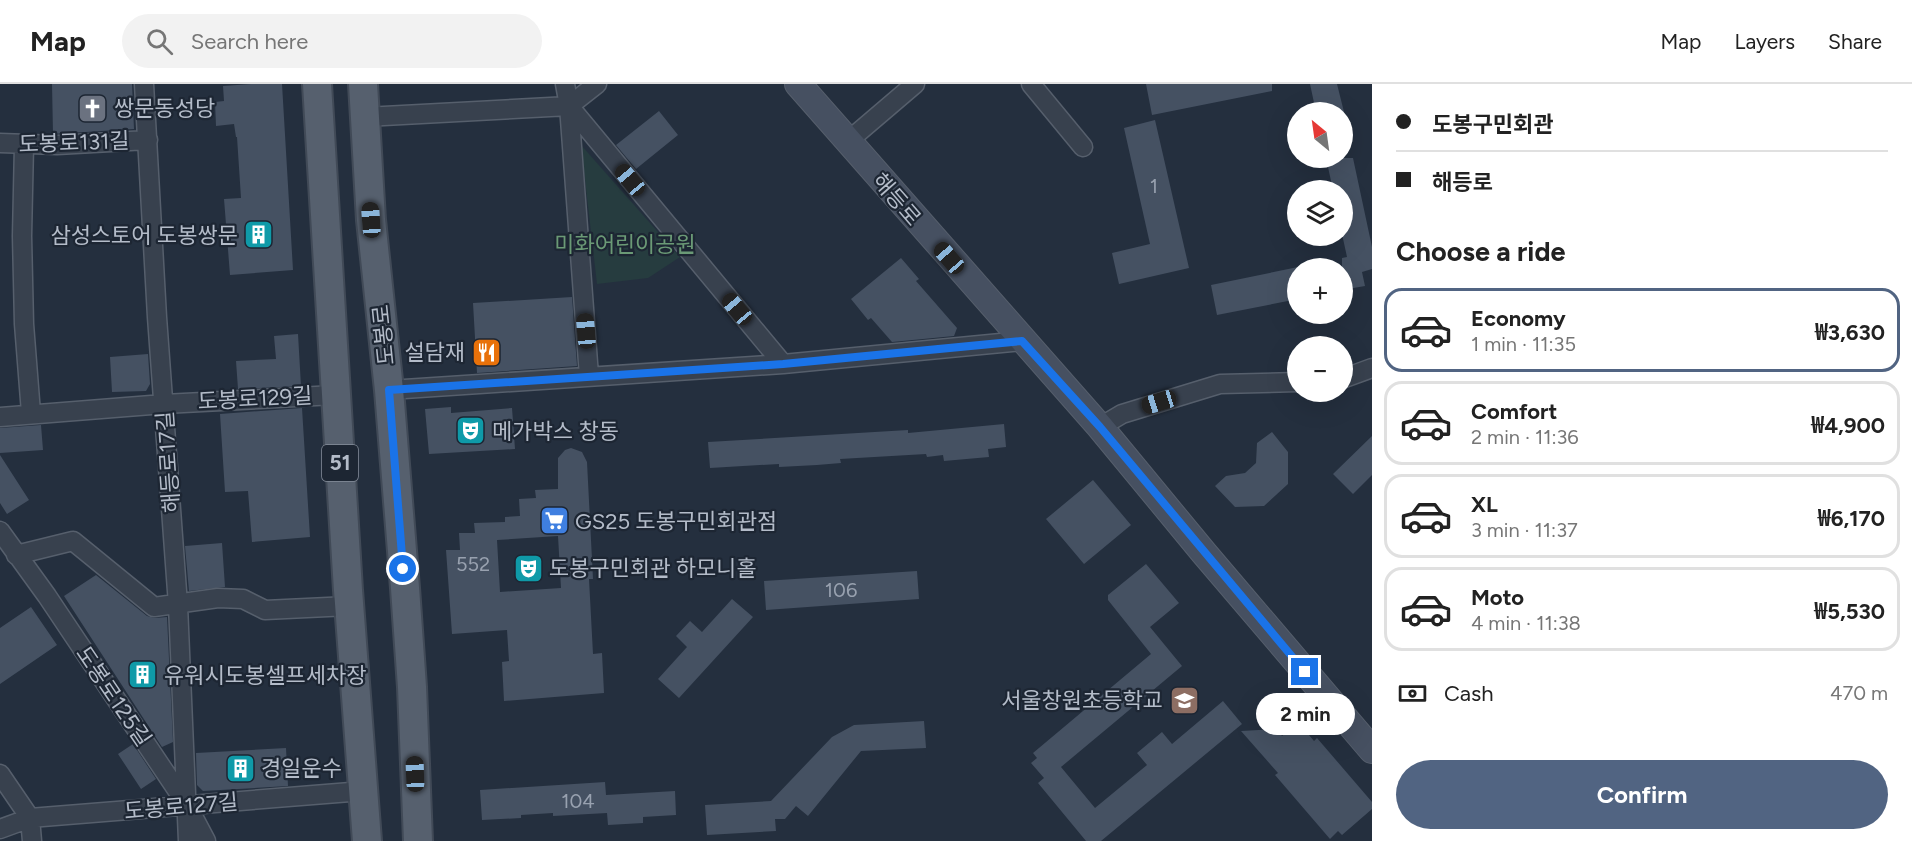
<!DOCTYPE html>
<html lang="en">
<head>
<meta charset="utf-8">
<style>
  body { margin:0; font-family:Figtree,"Noto Sans KR",sans-serif; background:#f2f2f2; color:#222; height:100vh; display:flex; flex-direction:column; font-size:22px; white-space:nowrap }
  * { box-sizing:border-box; margin:0 }
  p { font-size:20px; color:#767676 }
  .icon { flex:none; width:33px; height:33px; fill:none; stroke:currentColor; stroke-width:2; stroke-linecap:round; stroke-linejoin:round }
  .map { position:relative; flex:1; overflow:hidden }
  .drawer { display:flex; flex-direction:column; background:#fff; width:540px }
  .drawer>* { flex:none }
  .banner { display:grid; align-content:center; height:132px; padding:0 24px; background:#fff }
  .needle { width:39px; rotate:331deg }
  .fabs { position:absolute; left:1287px; top:18px; display:grid; gap:12px }
  .fabs a { display:grid; place-items:center; width:66px; height:66px; border-radius:50%; background:#fff; box-shadow:0 6px 24px #0002; font-size:30px }
  .end { position:absolute; width:27px; height:27px; margin:-14px; border:8px solid #1a73e8; background:#fff; box-shadow:0 0 0 3px #fff }
  .from { border-radius:50% }
  .bubble { position:absolute; height:42px; border-radius:21px; background:#fff; box-shadow:0 6px 24px #0002; font-size:20px; font-weight:700; line-height:42px; text-align:center }
  .car { position:absolute; width:18px; height:36px; margin:-18px -9px; border-radius:8px; box-shadow:0 0 4px 2px #0007; background:linear-gradient(#222 24%,#8ab4d8 0 40%,#222 0 76%,#8ab4d8 0 86%,#222 0) }
  .banner b { display:flex; align-items:center; gap:21px; height:57px; font-size:22px }
  .banner b+b { border-top:2px solid #e0e0e0 }
  .banner i { width:15px; height:15px; background:#222 }
  ul { padding:0; list-style:none }
  li { display:flex; align-items:center; gap:18px; height:84px; margin:0 12px 9px; padding:0 12px; border:3px solid #e0e0e0; border-radius:18px }
  li div { flex:1 }
  li b { display:block; font-size:22px }
  li em { font-style:normal; font-weight:700 }
  li.on { border-color:#516482 }
  li>.icon { width:54px; height:54px; stroke-width:1.5 }
  h2 { padding:0 24px; font-size:27px; line-height:72px }
  .pay { display:flex; align-items:center; gap:15px; height:66px; padding:0 24px; font-size:22px }
  .pay p { margin-inline-start:auto }
  .cta { display:flex; gap:12px; margin-top:auto; padding:12px 24px }
  .cta a { flex:1; height:69px; border-radius:36px; background:#516482; color:#fff; font-size:24px; font-weight:700; line-height:69px; text-align:center }
  header { display:flex; align-items:center; gap:36px; box-sizing:border-box; height:84px; padding:0 30px; background:#fff; border-bottom:2px solid #e0e0e0 }
  header strong { font-size:28px }
  nav { display:flex; gap:33px; margin-inline-start:auto; font-size:21px }
  .search { width:420px; height:54px; background:#f2f2f2; display:flex; align-items:center; gap:15px; box-sizing:border-box; padding:0 21px; border-radius:33px; color:#767676; font-size:22px }
  main { display:flex; flex:1; min-height:0 }
  .map>svg:first-child { display:block }
  .green { fill:#263c3f }
  .building { fill:#455162; fill-rule:evenodd }
  .lines { fill:none; stroke-linecap:round; stroke-linejoin:round }
  .minor-casing { stroke:#565f6c; stroke-width:21 }
  .secondary-casing { stroke:#565f6c; stroke-width:28 }
  .primary-casing { stroke:#414a57; stroke-width:32 }
  .minor { stroke:#38414e; stroke-width:18 }
  .secondary { stroke:#465061; stroke-width:26 }
  .primary { stroke:#56606e; stroke-width:28 }
  .route { stroke:#1a73e8; stroke-width:8 }
  .labels { text-anchor:middle; stroke-width:4.5; stroke-linejoin:round; paint-order:stroke }
  .number-label { font-size:20px; fill:#98a1af }
  .shield { fill:#1d2633; stroke:#878f9c; stroke-width:1.5 }
  .shield-label { font-size:21px; font-weight:bold; fill:#b4bcc9 }
  .poi-label { font-size:22px; fill:#b4bcc9; stroke:#1d2633; text-anchor:start }
  .street-label { font-size:22px; fill:#b4bcc9; stroke:#1d2633 }
  .park-label { font-size:22px; fill:#6b9a76; stroke:#1d2633 }
</style>
</head>
<body>
<header>
<strong>Map</strong>
<div class="search"><svg class="icon" aria-label="search" viewBox="0 0 24 24"><circle cx="10" cy="10" r="6"/><path d="M15 15l6 6"/></svg>Search here</div>
<nav><a>Map</a><a>Layers</a><a>Share</a></nav>
</header>
<main>
<div class="map">
<svg width="1372" height="757" viewBox="0 0 1372 757">
  <rect width="100%" height="100%" fill="#242f3e"/>
  <!-- green -->
  <path class="green" d="M581,61L680,173L648,194L597,200Z"/>
  <!-- building -->
  <path class="building" d="M52,0H132L134,45L53,50Z
    M251,0H282L293,186L230,191L224,115L241,114L237,53H236L234,40L216,42L215,18L224,17L223,2Z
    M1146,0H1272V7L1152,31Z
    M1310,0H1337L1344,28H1316Z
    M659,27L678,51L636,85L616,61Z
    M1155,36L1189,184L1119,200L1112,169L1150,160L1124,44Z
    M1326,74H1353L1372,163V185L1362,188L1365,202L1342,206V174L1347,173L1342,150V106H1333Z
    M901,174L919,195L916,197L957,244L954,252L892,258L871,234L868,236L851,215Z
    M1298,183V215L1217,231L1211,201Z
    M572,213L577,282L477,289L473,219Z
    M298,250L301,302L238,305L236,277L276,275L274,252Z
    M148,270L150,300L146,307L112,308L110,273Z
    M451,323V329L512,324L515,365L429,370L425,325Z
    M302,324L310,453L252,458L248,407L225,408L220,330Z
    M1004,340L1006,363L988,365L989,373L944,377L943,371L927,373L926,370L840,375L841,379L817,381L779,383V380L710,384L708,358L908,346V349Z
    M41,341L43,366L0,369V344Z
    M1272,348L1288,368V400L1264,422L1235,423L1215,402L1226,392L1245,389L1256,379L1257,359Z
    M1372,352V391L1353,410L1333,390Z
    M571,364L582,368L587,378L593,495H589L593,570L602,569L604,609L504,617L502,578L509,577L507,546L452,550L446,466H460L459,449H475L474,439L505,438V433L520,432L519,415L536,414L535,406L558,405V374L565,366ZM558,452L561,504L500,508L497,456Z
    M0,371L29,416L7,430L0,419Z
    M1093,396L1131,441L1084,480L1046,435Z
    M222,459L225,503L189,507L185,462Z
    M1146,480L1179,519L1150,543L1182,582L1061,683L1095,724L1147,681L1137,669L1162,648L1172,660L1223,617L1242,640L1101,757H1086L1038,699L1044,694L1031,679L1037,674L1033,669L1151,570L1108,516V511Z
    M917,487L919,515L766,526L764,497Z
    M96,491L147,532L155,534L167,533L173,658L162,663L64,512Z
    M732,515L753,533L679,614L658,595L687,563L676,552L690,537L702,548Z
    M31,523L57,561L0,600V544Z
    M924,637L926,664L861,667L808,732L796,722L785,735H775L776,747L707,751L705,721L771,717L832,653L854,641Z
    M1298,638L1314,657L1317,654L1372,718V725L1342,751L1338,747L1330,755L1275,691L1278,689L1241,647L1277,645L1282,652Z
    M133,660L156,695L141,705L118,670Z
    M286,664L288,702L203,707L197,701L196,669Z
    M605,698L606,711L675,707L676,731L643,733V739L608,741L607,729L553,732V729L521,731V734L482,736L480,706Z"/>
  <g class="lines">
    <defs>
      <path id="minor" d="M144,0L157,233L178,521L188,757
        M565,0L569,22L589,292
        M1031,0L1083,63
        M569,22L783,280
        M569,22L597,0
        M365,33L569,22
        M847,58L915,0
        M0,59L57,61L148,56
        M24,61L22,152L24,240L31,329
        M1342,295L1372,284
        M389,306L783,280L1022,257
        M0,333L164,320L335,311
        M1100,343L1122,330L1220,300L1298,298
        M0,447L47,512L187,721L206,757
        M16,471L73,457L154,523L218,514L243,515L265,526L349,522
        M0,690L30,734L32,757
        M0,745L30,734L363,707"/>
      <path id="secondary" d="M798,0L1100,343L1204,469L1372,666"/>
      <path id="primary" d="M317,0L348,506L367,757
        M363,0L371,136L389,306L405,504L412,603L418,757"/>
    </defs>
    <!-- minor casing -->
    <use href="#minor" class="minor-casing"/>
    <!-- secondary casing -->
    <use href="#secondary" class="secondary-casing"/>
    <!-- primary casing -->
    <use href="#primary" class="primary-casing"/>
    <!-- minor -->
    <use href="#minor" class="minor"/>
    <!-- secondary -->
    <use href="#secondary" class="secondary"/>
    <!-- primary -->
    <use href="#primary" class="primary"/>
  </g>
  <g class="lines">
    <!-- route -->
    <path class="route" d="M403,485L389,306L783,280L1022,257L1100,343L1305,588"/>
  </g>
  <!-- icons -->
  <defs>
    <symbol id="church-square" viewBox="-11 -11 22 22"><rect x="-9" y="-9" width="18" height="18" rx="4" fill="#6b7280" stroke="#1d2633"/><path d="M-1.2-6h2.4v3.5h3.3v2.4h-3.3V6h-2.4V-.1h-3.3v-2.4h3.3Z" fill="#fff"/></symbol>
    <symbol id="building-square" viewBox="-11 -11 22 22"><rect x="-9" y="-9" width="18" height="18" rx="4" fill="#0f9aa8" stroke="#1d2633"/><path d="M-4-6H4V6H1V3H-1V6H-4ZM-2.5-4.3h1.7v1.8h-1.7ZM.8-4.3h1.7v1.8H.8ZM-2.5-1h1.7V.8h-1.7ZM.8-1h1.7V.8H.8Z" fill="#fff"/></symbol>
    <symbol id="restaurant-square" viewBox="-11 -11 22 22"><rect x="-9" y="-9" width="18" height="18" rx="4" fill="#e8710a" stroke="#1d2633"/><path d="M-5-6h1v4h1v-4h1v4h1v-4h1v5L-1.5 .5V6h-2V.5L-5-1ZM5-6V6H3V1.5H1.5Q1.5-4 5-6Z" fill="#fff"/></symbol>
    <symbol id="theatre-square" viewBox="-11 -11 22 22"><rect x="-9" y="-9" width="18" height="18" rx="4" fill="#0f9aa8" stroke="#1d2633"/><path d="M-5-5.5Q0-4 5-5.5V0Q5 5 0 6Q-5 5-5 0ZM-3.3-2.5H-1v1.5H-3.3ZM1-2.5H3.3v1.5H1ZM-2.8 1Q0 5.5 2.8 1Z" fill="#fff"/></symbol>
    <symbol id="supermarket-square" viewBox="-11 -11 22 22"><rect x="-9" y="-9" width="18" height="18" rx="4" fill="#3f7fe0" stroke="#1d2633"/><path d="M-6-5.5h2.5l.6 2H6L4.5 2H-2.5L-4.4-4H-6ZM-1.5 3.2a1.3 1.3 0 1 0 .1 0ZM3 3.2a1.3 1.3 0 1 0 .1 0Z" fill="#fff"/></symbol>
    <symbol id="school-square" viewBox="-11 -11 22 22"><rect x="-9" y="-9" width="18" height="18" rx="4" fill="#8d6e63" stroke="#1d2633"/><path d="M0-5L7-2L0 1L-7-2ZM-4 1L0 2.5L4 1V4Q0 6-4 4Z" fill="#fff"/></symbol>
  </defs>
  <g fill-rule="evenodd">
    <use href="#church-square" x="76" y="8" width="33" height="33"/>
    <use href="#building-square" x="242" y="134" width="33" height="33"/>
    <use href="#restaurant-square" x="470" y="252" width="33" height="33"/>
    <use href="#theatre-square" x="454" y="330" width="33" height="33"/>
    <use href="#supermarket-square" x="538" y="420" width="33" height="33"/>
    <use href="#theatre-square" x="512" y="468" width="33" height="33"/>
    <use href="#building-square" x="126" y="574" width="33" height="33"/>
    <use href="#school-square" x="1168" y="600" width="33" height="33"/>
    <use href="#building-square" x="224" y="668" width="33" height="33"/>
  </g>
  <g class="labels">
    <!-- number labels -->
    <g class="number-label">
      <text x="1154" y="109">1</text>
      <text x="473" y="487">552</text>
      <text x="841" y="513">106</text>
      <text x="578" y="724">104</text>
    </g>
    <!-- shield labels -->
    <rect class="shield" x="322" y="361" width="36" height="36" rx="4.5"/>
    <g class="shield-label">
      <text x="340" y="386">51</text>
    </g>
    <!-- poi labels -->
    <g class="poi-label">
      <text x="114" y="32">쌍문동성당</text>
      <text x="238" y="159" text-anchor="end">삼성스토어 도봉쌍문</text>
      <text x="465" y="276" text-anchor="end">설담재</text>
      <text x="492" y="355">메가박스 창동</text>
      <text x="575" y="445">GS25 도봉구민회관점</text>
      <text x="549" y="492">도봉구민회관 하모니홀</text>
      <text x="164" y="599">유워시도봉셀프세차장</text>
      <text x="1163" y="624" text-anchor="end">서울창원초등학교</text>
      <text x="261" y="692">경일운수</text>
    </g>
    <!-- street labels -->
    <g class="street-label">
      <text transform="translate(74 58) rotate(-2)" y="8">도봉로131길</text>
      <text transform="translate(897 115) rotate(49)" y="8">해등로</text>
      <text transform="translate(383 251) rotate(-96)" y="8">도봉로</text>
      <text transform="translate(255 314) rotate(-3)" y="8">도봉로129길</text>
      <text transform="translate(168 378) rotate(-94)" y="8">해등로17길</text>
      <text transform="translate(114 612) rotate(56)" y="8">도봉로125길</text>
      <text transform="translate(181 722) rotate(-5)" y="8">도봉로127길</text>
    </g>
    <!-- park labels -->
    <g class="park-label">
      <text x="625" y="168">미화어린이공원</text>
    </g>
  </g>
</svg>
<div class="fabs">
<a><svg class="needle" viewBox="-14 -14 28 28"><path d="M0-13l5 13h-10z" fill="#e53935"/><path d="M0 13l5-13h-10z" fill="#767676"/></svg></a>
<a><svg class="icon" aria-label="layers" viewBox="0 0 24 24"><path d="M12 4l9 5-9 5-9-5zM3 14l9 5 9-5"/></svg></a>
<a>+</a>
<a>−</a>
</div>
<i class="end from" style="left:403px;top:485px"></i>
<i class="end" style="left:1305px;top:588px"></i>
<div class="bubble" style="left:1256px;top:609px;width:99px">2 min</div>
<i class="car" style="left:630px;top:96px;rotate:320deg"></i>
<i class="car" style="left:371px;top:136px;rotate:356deg"></i>
<i class="car" style="left:949px;top:174px;rotate:319deg"></i>
<i class="car" style="left:737px;top:225px;rotate:320deg"></i>
<i class="car" style="left:586px;top:247px;rotate:355deg"></i>
<i class="car" style="left:1159px;top:318px;rotate:253deg"></i>
<i class="car" style="left:415px;top:690px;rotate:358deg"></i>
</div>
<section class="drawer">
<div class="banner">
<b><i class="from"></i>도봉구민회관</b>
<b><i></i>해등로</b>
</div>
<h2>Choose a ride</h2>
<ul>
<li class="on"><svg class="icon" aria-label="car" viewBox="0 0 24 24"><path d="M5 17H2v-5l4-1 3-4h7l3 4 3 1v5h-3M9 17h6M6 11h13"/><circle cx="7" cy="17" r="2"/><circle cx="17" cy="17" r="2"/></svg><div><b>Economy</b><p>1 min · 11:35</p></div><em>₩3,630</em></li>
<li><svg class="icon" aria-label="car" viewBox="0 0 24 24"><path d="M5 17H2v-5l4-1 3-4h7l3 4 3 1v5h-3M9 17h6M6 11h13"/><circle cx="7" cy="17" r="2"/><circle cx="17" cy="17" r="2"/></svg><div><b>Comfort</b><p>2 min · 11:36</p></div><em>₩4,900</em></li>
<li><svg class="icon" aria-label="car" viewBox="0 0 24 24"><path d="M5 17H2v-5l4-1 3-4h7l3 4 3 1v5h-3M9 17h6M6 11h13"/><circle cx="7" cy="17" r="2"/><circle cx="17" cy="17" r="2"/></svg><div><b>XL</b><p>3 min · 11:37</p></div><em>₩6,170</em></li>
<li><svg class="icon" aria-label="car" viewBox="0 0 24 24"><path d="M5 17H2v-5l4-1 3-4h7l3 4 3 1v5h-3M9 17h6M6 11h13"/><circle cx="7" cy="17" r="2"/><circle cx="17" cy="17" r="2"/></svg><div><b>Moto</b><p>4 min · 11:38</p></div><em>₩5,530</em></li>
</ul>
<div class="pay"><svg class="icon" aria-label="cash" viewBox="0 0 24 24"><path d="M3 7h18v10H3z"/><circle cx="12" cy="12" r="2"/></svg>Cash<p>470 m</p></div>
<div class="cta"><a>Confirm</a></div>
</section>
</main>
</body>
</html>
